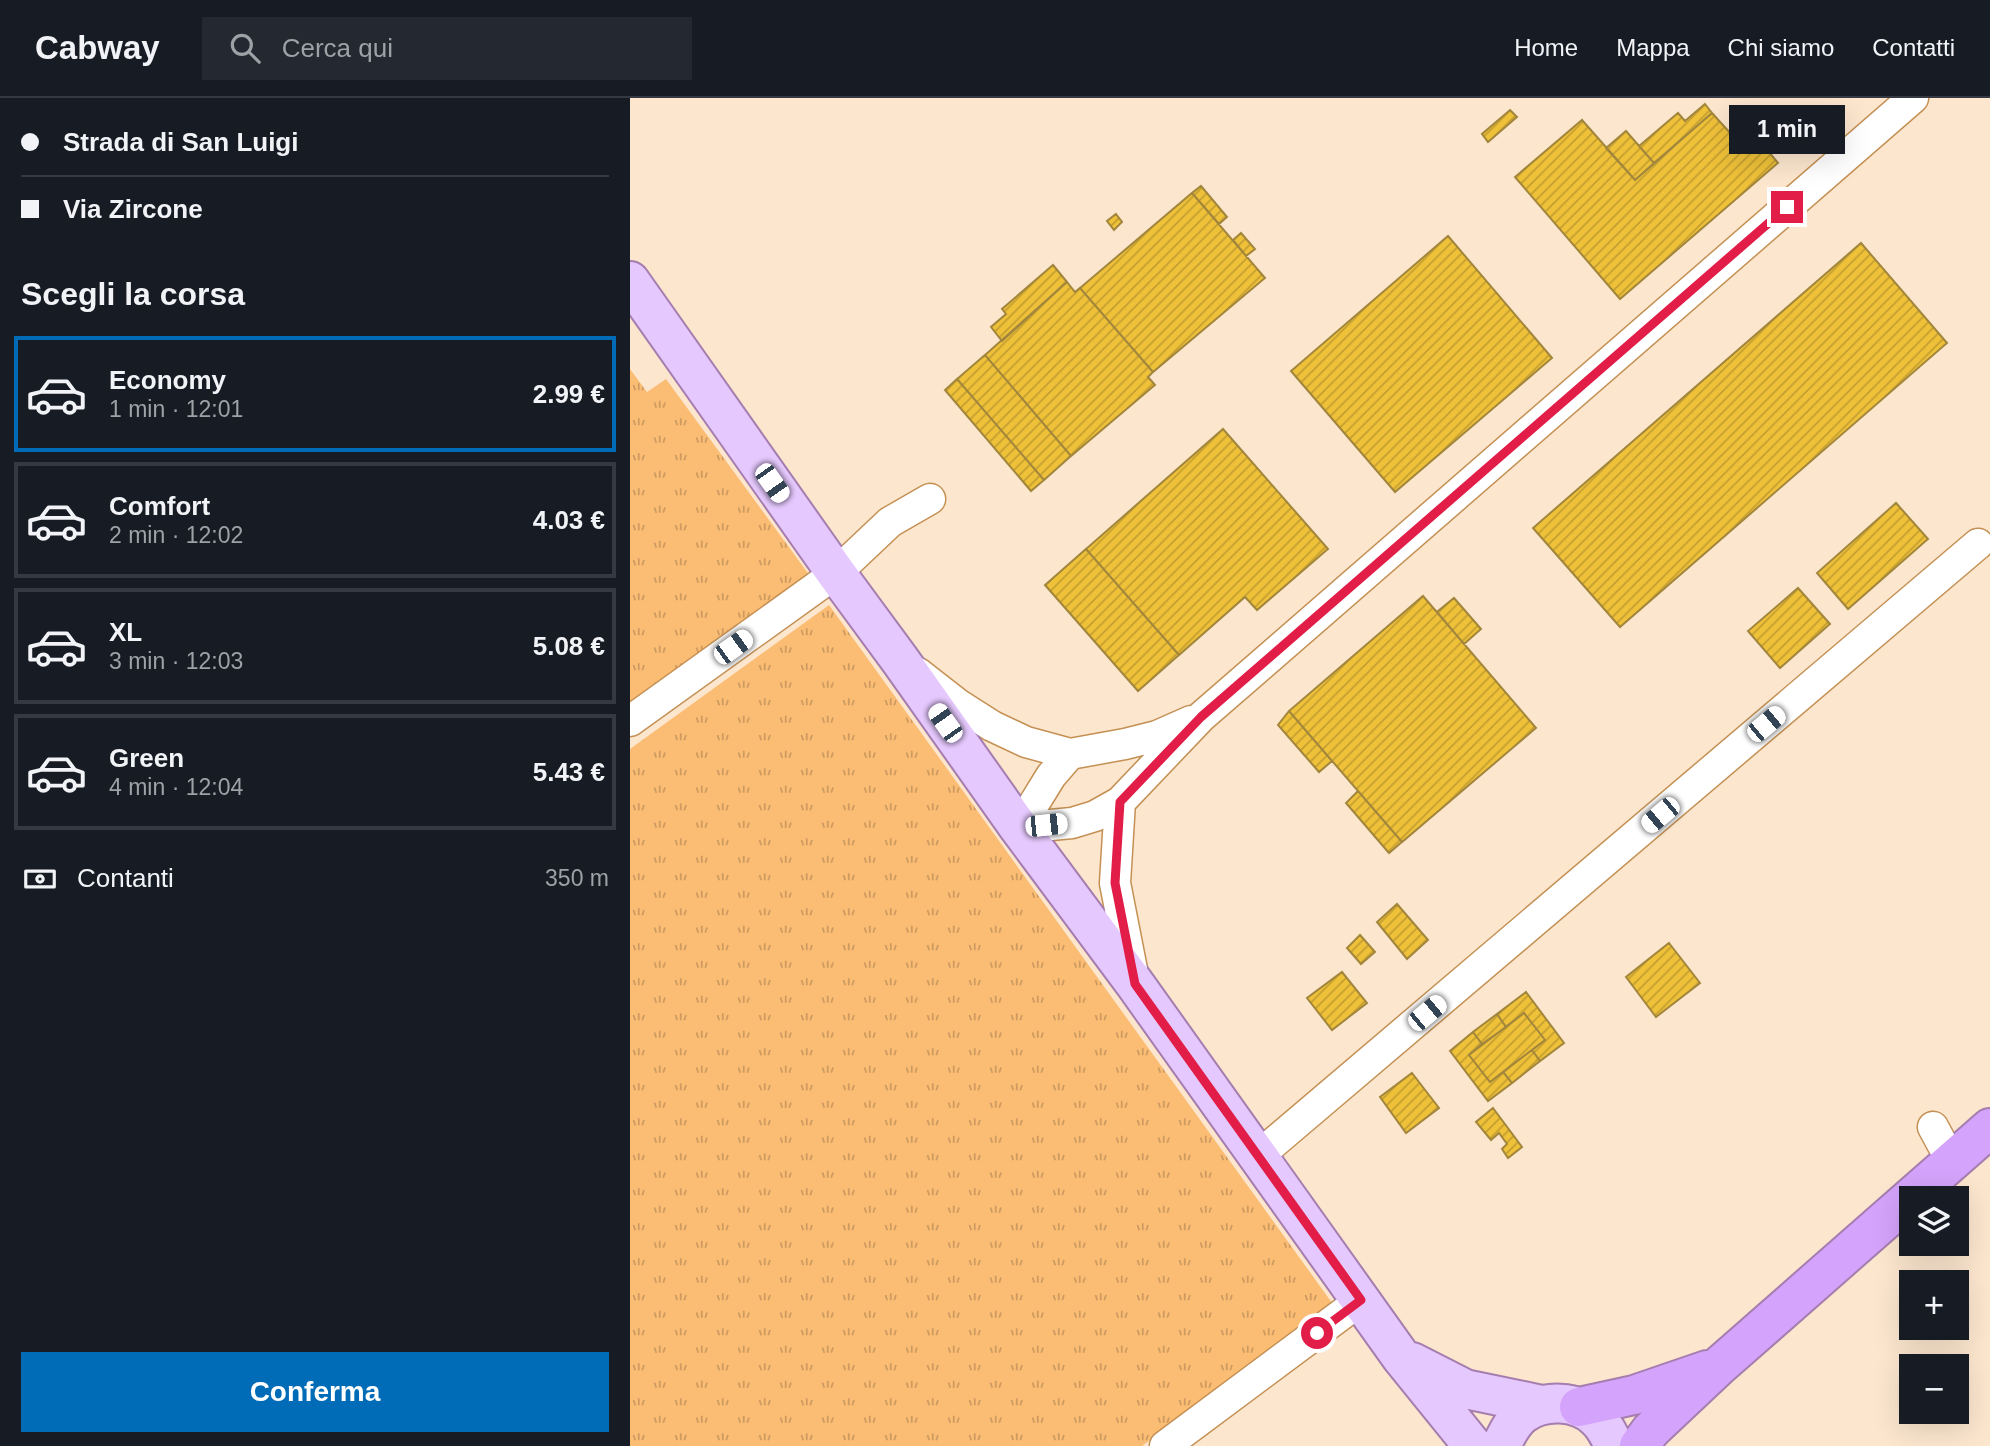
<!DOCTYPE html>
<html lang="it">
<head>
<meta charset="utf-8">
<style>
  body { margin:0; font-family:Helvetica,sans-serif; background:#242831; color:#f1f3f6; height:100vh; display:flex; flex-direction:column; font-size:26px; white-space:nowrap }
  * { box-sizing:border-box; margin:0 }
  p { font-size:23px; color:#9ea1a6 }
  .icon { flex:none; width:38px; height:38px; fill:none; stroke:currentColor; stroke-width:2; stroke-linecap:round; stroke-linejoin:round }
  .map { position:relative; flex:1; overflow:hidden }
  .drawer { display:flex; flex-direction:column; background:#171b24; width:630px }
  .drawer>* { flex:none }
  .banner { display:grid; align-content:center; height:154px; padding:0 21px; background:#171b24 }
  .buttons { position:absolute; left:1269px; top:1088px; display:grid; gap:14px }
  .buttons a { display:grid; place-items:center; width:70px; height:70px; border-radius:0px; background:#171b24; box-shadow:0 7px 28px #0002; font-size:35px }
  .end { position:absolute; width:32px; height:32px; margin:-16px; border:9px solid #e11d48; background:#fff; box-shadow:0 0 0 4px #fff }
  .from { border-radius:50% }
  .bubble { position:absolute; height:49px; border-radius:0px; background:#171b24; box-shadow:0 7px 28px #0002; font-size:23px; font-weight:800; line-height:49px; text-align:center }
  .car { position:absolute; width:21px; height:42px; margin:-21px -10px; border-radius:9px; box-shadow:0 0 5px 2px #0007; background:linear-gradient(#fff 24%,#345 0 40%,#fff 0 76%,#345 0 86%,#fff 0) }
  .banner b { display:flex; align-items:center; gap:24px; height:66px; font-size:26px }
  .banner b+b { border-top:2px solid #363941 }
  .banner i { width:18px; height:18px; background:#f1f3f6 }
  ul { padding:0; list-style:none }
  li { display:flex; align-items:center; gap:21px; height:116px; margin:0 14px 10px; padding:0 7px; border:4px solid #363941; border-radius:0px }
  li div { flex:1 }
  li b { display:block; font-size:26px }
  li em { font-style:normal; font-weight:800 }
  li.on { border-color:#006cb7 }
  li>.icon { width:63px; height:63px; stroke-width:1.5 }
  h2 { padding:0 21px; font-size:32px; line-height:84px }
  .pay { display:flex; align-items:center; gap:18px; height:77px; padding:0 21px; font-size:26px }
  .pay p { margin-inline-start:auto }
  .action { display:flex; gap:14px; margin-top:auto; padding:14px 21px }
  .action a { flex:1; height:80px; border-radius:0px; background:#006cb7; color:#fff; font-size:28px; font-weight:800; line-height:80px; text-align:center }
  header { display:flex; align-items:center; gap:42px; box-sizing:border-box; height:98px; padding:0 35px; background:#171b24; border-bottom:2px solid #363941 }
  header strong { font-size:33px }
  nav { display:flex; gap:38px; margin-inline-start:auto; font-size:24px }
  .search { width:490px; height:63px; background:#242831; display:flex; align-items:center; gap:18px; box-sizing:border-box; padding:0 24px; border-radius:0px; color:#9ea1a6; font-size:26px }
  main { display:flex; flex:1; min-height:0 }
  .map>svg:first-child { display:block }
  .grass { fill:url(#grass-tufts) }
  .building { fill:url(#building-hatch); stroke:#a2863c; stroke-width:2 }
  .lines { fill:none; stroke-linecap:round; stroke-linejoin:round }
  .minor-casing { stroke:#c49054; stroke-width:33 }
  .major-casing { stroke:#a57dae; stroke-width:42 }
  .highway-casing { stroke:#a57dae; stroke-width:42 }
  .minor { stroke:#fff; stroke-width:30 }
  .major { stroke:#e5c8fd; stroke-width:38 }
  .highway { stroke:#d4a3fb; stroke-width:38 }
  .route { stroke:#e11d48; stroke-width:9 }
</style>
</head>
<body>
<header>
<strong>Cabway</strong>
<div class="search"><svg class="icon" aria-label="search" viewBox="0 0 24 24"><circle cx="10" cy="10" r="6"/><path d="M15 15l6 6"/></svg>Cerca qui</div>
<nav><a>Home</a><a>Mappa</a><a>Chi siamo</a><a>Contatti</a></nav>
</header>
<main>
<section class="drawer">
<div class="banner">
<b><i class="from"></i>Strada di San Luigi</b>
<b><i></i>Via Zircone</b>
</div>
<h2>Scegli la corsa</h2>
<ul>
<li class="on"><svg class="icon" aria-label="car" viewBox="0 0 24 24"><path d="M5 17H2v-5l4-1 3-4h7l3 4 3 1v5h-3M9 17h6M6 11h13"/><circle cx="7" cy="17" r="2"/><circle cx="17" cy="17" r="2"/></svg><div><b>Economy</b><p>1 min · 12:01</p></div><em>2.99 €</em></li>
<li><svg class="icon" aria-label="car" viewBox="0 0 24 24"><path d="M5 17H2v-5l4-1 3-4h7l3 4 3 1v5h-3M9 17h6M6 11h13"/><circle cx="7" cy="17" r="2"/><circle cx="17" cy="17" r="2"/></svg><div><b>Comfort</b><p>2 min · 12:02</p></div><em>4.03 €</em></li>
<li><svg class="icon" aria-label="car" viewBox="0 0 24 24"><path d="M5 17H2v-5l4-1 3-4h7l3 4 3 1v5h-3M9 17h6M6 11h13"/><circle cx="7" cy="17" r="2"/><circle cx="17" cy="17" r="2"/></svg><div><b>XL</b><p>3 min · 12:03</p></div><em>5.08 €</em></li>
<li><svg class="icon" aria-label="car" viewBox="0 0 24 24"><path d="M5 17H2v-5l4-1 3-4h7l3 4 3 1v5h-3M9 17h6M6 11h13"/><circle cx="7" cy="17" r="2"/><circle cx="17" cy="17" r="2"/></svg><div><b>Green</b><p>4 min · 12:04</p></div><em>5.43 €</em></li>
</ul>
<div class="pay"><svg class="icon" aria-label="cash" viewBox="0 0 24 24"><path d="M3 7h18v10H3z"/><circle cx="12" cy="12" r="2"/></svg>Contanti<p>350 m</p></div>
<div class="action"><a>Conferma</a></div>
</section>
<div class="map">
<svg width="1360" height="1348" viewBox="0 0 1360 1348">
  <defs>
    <pattern id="grass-tufts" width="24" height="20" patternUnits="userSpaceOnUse" patternTransform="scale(1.75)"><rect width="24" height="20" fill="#fbbd74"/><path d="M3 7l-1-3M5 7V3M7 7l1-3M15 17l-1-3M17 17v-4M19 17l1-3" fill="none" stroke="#cd9a5f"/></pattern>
    <pattern id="building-hatch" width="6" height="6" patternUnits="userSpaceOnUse" patternTransform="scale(1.75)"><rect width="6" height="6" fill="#efc139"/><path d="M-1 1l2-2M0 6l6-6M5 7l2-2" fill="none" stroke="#c49e2f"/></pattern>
  </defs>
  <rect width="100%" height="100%" fill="#fce6ce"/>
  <!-- grass -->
  <path class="grass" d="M0,271L17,294L36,281L180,478L0,604Z
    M199,507L705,1209L512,1348H0V651Z"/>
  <!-- building -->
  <path class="building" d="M1075,6L1082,15L1024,65L1009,48L1048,15L1055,23Z
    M880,12L887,19L858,44L852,36Z
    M1082,15L1111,47L1124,36L1148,65L990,201L885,79L952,22L1005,82Z
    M996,33L1024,65L1005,82L976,50Z
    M571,88L597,119L589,126L562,95Z
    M562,95L635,180L523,274L450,190Z
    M486,116L492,124L484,132L477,123Z
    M611,135L625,151L616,158L603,142Z
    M818,138L922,260L765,394L661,273Z
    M1231,145L1317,245L990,529L903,430Z
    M423,167L437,184L372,243L361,229L376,216L372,211Z
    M437,184L445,194L450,190L523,274L518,279L525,287L441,358L355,257Z
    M355,257L441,358L414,382L327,281Z
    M327,281L414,382L401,393L315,292Z
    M593,331L698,451L627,512L615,499L549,557L456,451Z
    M1266,405L1298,441L1218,511L1187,475Z
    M456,451L549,557L508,593L415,487Z
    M1168,490L1200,526L1150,570L1118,533Z
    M793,498L906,630L772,744L659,613Z
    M824,500L851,531L834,546L807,514Z
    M659,613L702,663L689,674L648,627Z
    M728,693L772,744L759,755L716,705Z
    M767,806L798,842L777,861L747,824Z
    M730,837L745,854L731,866L717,850Z
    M1039,845L1070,885L1026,919L996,879Z
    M712,874L737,905L702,932L677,900Z
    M896,894L934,945L910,963L902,952L915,942L894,915L876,929L867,916Z
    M894,915L915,942L860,984L839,957Z
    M867,916L876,929L852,946L843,934Z
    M843,934L852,946L839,957L860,984L873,974L882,985L858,1003L820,953Z
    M902,952L910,963L882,985L873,974Z
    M782,975L809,1010L776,1035L750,999Z
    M863,1010L892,1049L878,1060L872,1051L877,1046L869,1035L861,1042L846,1024Z"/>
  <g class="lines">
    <defs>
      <path id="minor" d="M288,575L329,607L362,628L396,644L440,656L495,646L527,638L561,623
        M0,623L206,475L260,424L300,401
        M490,704L485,785L504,882
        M389,730L442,725L465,718L490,704L571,619L1283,0
        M389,730L421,678L440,656
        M1303,1029L1322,1064
        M627,1059L1348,446
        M535,1348L731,1202"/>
      <path id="major" d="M0,183L206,475L270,562L389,730L505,886L771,1259L843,1348
        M782,1264L835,1291L912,1307
        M871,1348C877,1336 882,1324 893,1316C914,1301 947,1302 966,1320C975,1328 979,1337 984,1348"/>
      <path id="highway" d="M949,1309L1004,1297L1077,1272
        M1009,1348L1021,1332L1089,1268L1360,1030"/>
    </defs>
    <!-- minor casing -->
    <use href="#minor" class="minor-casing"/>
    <!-- major casing -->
    <use href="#major" class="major-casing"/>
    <!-- highway casing -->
    <use href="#highway" class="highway-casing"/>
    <!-- minor -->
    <use href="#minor" class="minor"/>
    <!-- major -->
    <use href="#major" class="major"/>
    <!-- highway -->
    <use href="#highway" class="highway"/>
  </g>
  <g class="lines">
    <!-- route -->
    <path class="route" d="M687,1235L731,1202L505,886L485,785L490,704L571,619L1157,109"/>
  </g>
</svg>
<div class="buttons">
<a><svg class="icon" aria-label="layers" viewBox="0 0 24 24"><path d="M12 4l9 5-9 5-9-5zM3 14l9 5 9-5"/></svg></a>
<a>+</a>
<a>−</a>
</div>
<i class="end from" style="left:687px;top:1235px"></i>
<i class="end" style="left:1157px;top:109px"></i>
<div class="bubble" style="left:1099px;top:7px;width:116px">1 min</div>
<i class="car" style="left:142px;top:385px;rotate:145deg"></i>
<i class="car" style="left:103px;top:549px;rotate:54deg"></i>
<i class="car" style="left:315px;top:625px;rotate:325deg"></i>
<i class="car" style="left:1136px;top:626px;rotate:50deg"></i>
<i class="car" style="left:1030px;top:717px;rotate:230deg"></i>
<i class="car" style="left:416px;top:727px;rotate:84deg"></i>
<i class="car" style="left:797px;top:915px;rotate:50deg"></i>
</div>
</main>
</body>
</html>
